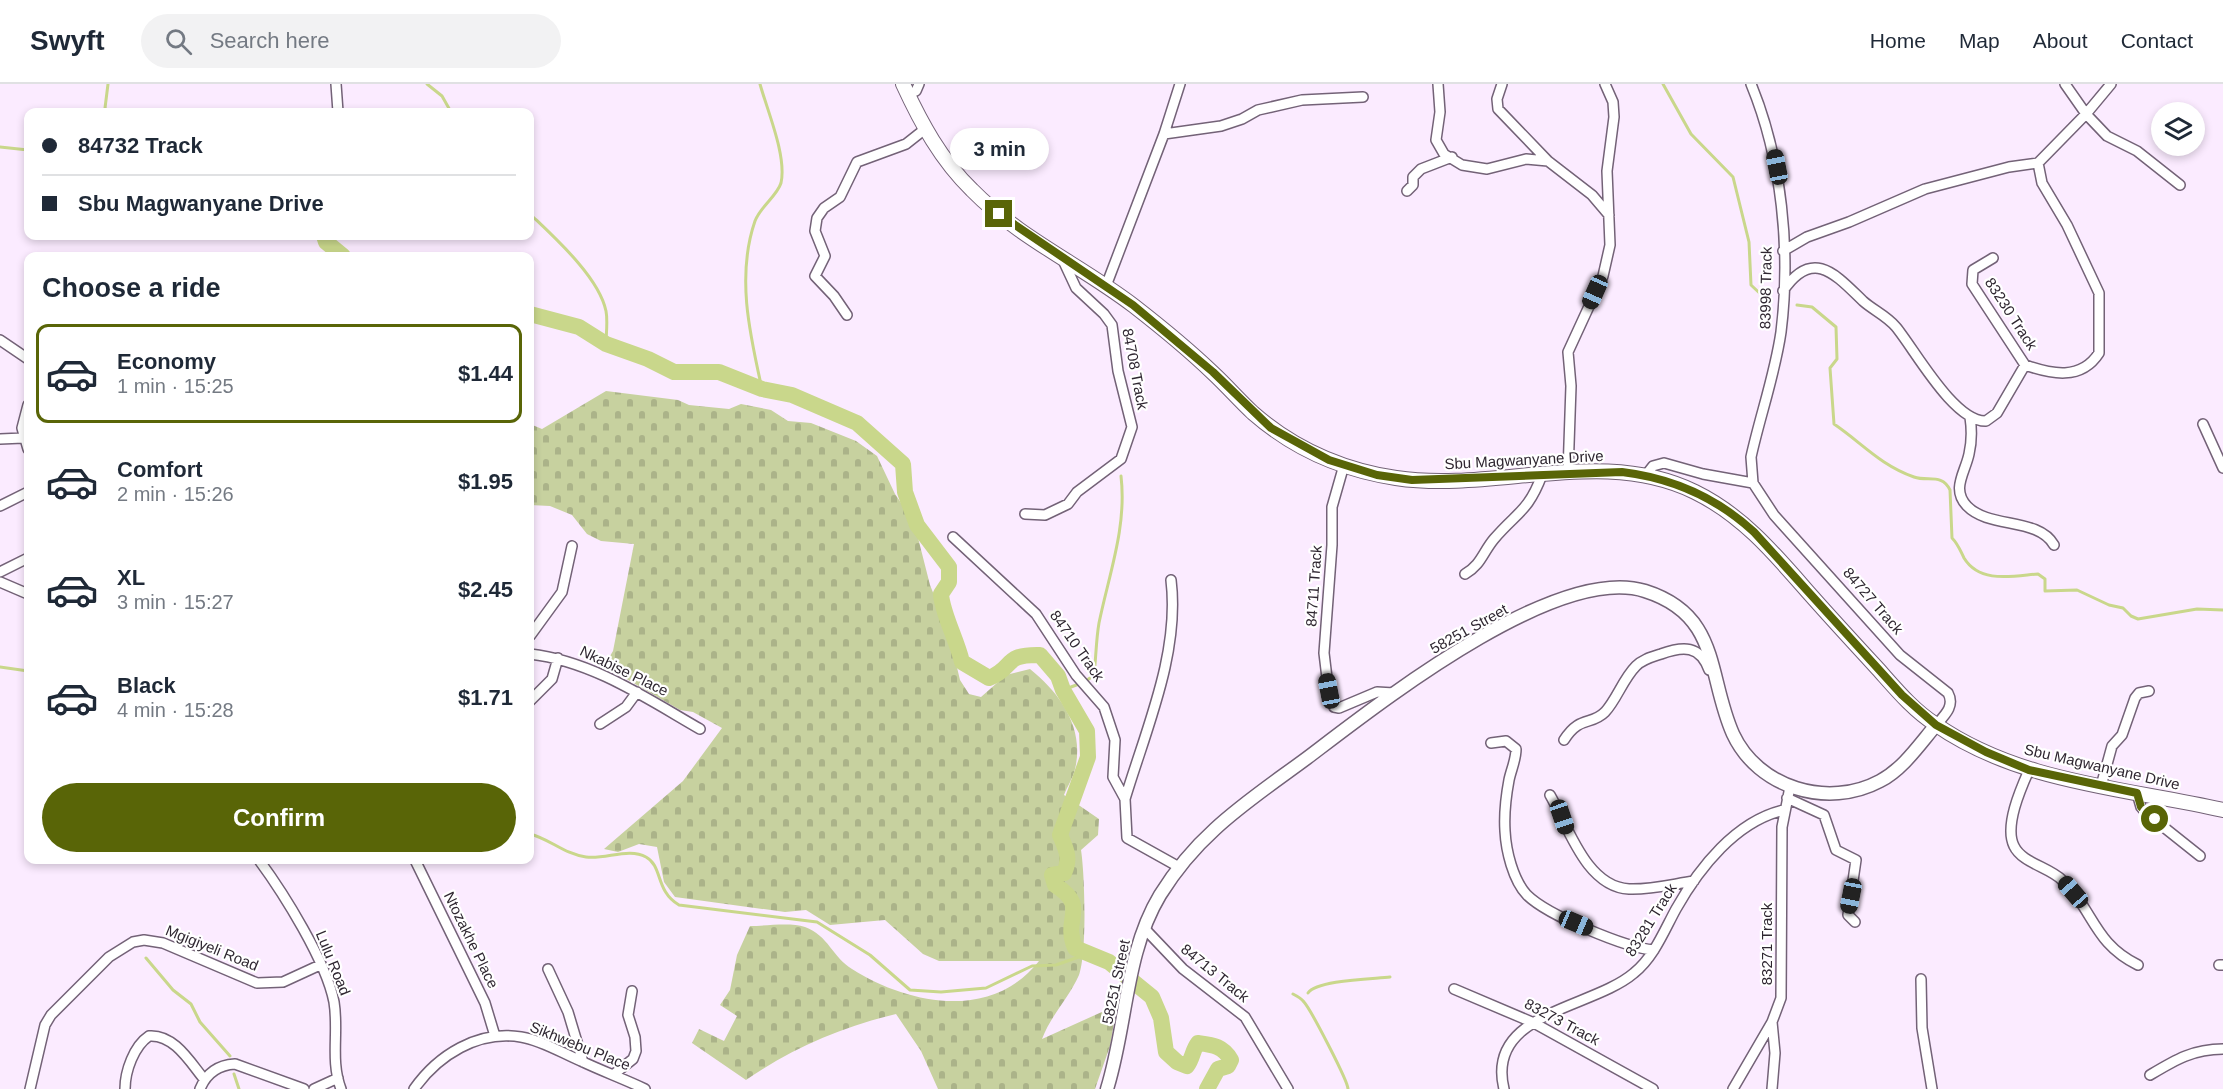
<!DOCTYPE html>
<html lang="en">
<head>
<meta charset="utf-8">
<style>
  body { margin:0; font-family:Helvetica,sans-serif; background:#f2f2f3; color:#1f2937; height:100vh; display:flex; flex-direction:column; font-size:22px; white-space:nowrap }
  * { box-sizing:border-box; margin:0 }
  p { font-size:20px; color:#747a83 }
  .icon { flex:none; width:33px; height:33px; fill:none; stroke:currentColor; stroke-width:2; stroke-linecap:round; stroke-linejoin:round }
  .map { position:relative; flex:1; overflow:hidden }
  .panel { position:absolute; left:24px; top:168px; width:510px; height:612px; display:flex; flex-direction:column; background:#fff; border-radius:12px; box-shadow:0 3px 9px #0003 }
  .panel>* { flex:none }
  .top-card { position:absolute; left:24px; top:24px; width:510px; height:132px; border-radius:12px; box-shadow:0 3px 9px #0003; display:grid; align-content:center; height:132px; padding:0 18px; background:#fff }
  .controls { position:absolute; left:2151px; top:18px; display:grid; gap:12px }
  .controls a { display:grid; place-items:center; width:54px; height:54px; border-radius:50%; background:#fff; box-shadow:0 3px 9px #0003; font-size:30px }
  .end { position:absolute; width:27px; height:27px; margin:-14px; border:8px solid #596507; background:#fff; box-shadow:0 0 0 3px #fff }
  .from { border-radius:50% }
  .bubble { position:absolute; height:42px; border-radius:21px; background:#fff; box-shadow:0 3px 9px #0003; font-size:20px; font-weight:700; line-height:42px; text-align:center }
  .car { position:absolute; width:18px; height:36px; margin:-18px -9px; border-radius:8px; box-shadow:0 0 4px 2px #0007; background:linear-gradient(#222 24%,#8ab4d8 0 40%,#222 0 76%,#8ab4d8 0 86%,#222 0) }
  .top-card b { display:flex; align-items:center; gap:21px; height:57px; font-size:22px }
  .top-card b+b { border-top:2px solid #e0e1e3 }
  .top-card i { width:15px; height:15px; background:#1f2937 }
  ul { padding:0; list-style:none }
  li { display:flex; align-items:center; gap:18px; height:99px; margin:0 12px 9px; padding:0 6px; border:3px solid transparent; border-radius:12px }
  li div { flex:1 }
  li b { display:block; font-size:22px }
  li em { font-style:normal; font-weight:700 }
  li.active { border-color:#596507 }
  li>.icon { width:54px; height:54px; stroke-width:1.5 }
  h2 { padding:0 18px; font-size:27px; line-height:72px }
  .primary-button { display:flex; gap:12px; margin-top:auto; padding:12px 18px }
  .primary-button a { flex:1; height:69px; border-radius:36px; background:#596507; color:#fff; font-size:24px; font-weight:700; line-height:69px; text-align:center }
  header { display:flex; align-items:center; gap:36px; box-sizing:border-box; height:84px; padding:0 30px; background:#fff; border-bottom:2px solid #e0e1e3 }
  header strong { font-size:28px }
  nav { display:flex; gap:33px; margin-inline-start:auto; font-size:21px }
  .search { width:420px; height:54px; background:#f2f2f3; display:flex; align-items:center; gap:15px; box-sizing:border-box; padding:0 21px; border-radius:33px; color:#747a83; font-size:22px }
  .map>svg:first-child { display:block }
  .cemetery { fill:url(#cemetery-stones) }
  .lines { fill:none; stroke-linecap:round; stroke-linejoin:round }
  .stream { stroke:#c9d78b; stroke-width:3 }
  .river { stroke:#c9d78b; stroke-width:16 }
  .minor-casing { stroke:#736277; stroke-width:12 }
  .tertiary-casing { stroke:#736277; stroke-width:15 }
  .secondary-casing { stroke:#736277; stroke-width:16 }
  .minor { stroke:#fff; stroke-width:9 }
  .tertiary { stroke:#fff; stroke-width:12 }
  .secondary { stroke:#fff; stroke-width:14 }
  .route { stroke:#596507; stroke-width:8 }
  .labels { text-anchor:middle; stroke-width:4.5; stroke-linejoin:round; paint-order:stroke }
  .street-label { font-size:15px; fill:#2f2731; stroke:#fff }
</style>
</head>
<body>
<header>
<strong>Swyft</strong>
<div class="search"><svg class="icon" aria-label="search" viewBox="0 0 24 24"><circle cx="10" cy="10" r="6"/><path d="M15 15l6 6"/></svg>Search here</div>
<nav><a>Home</a><a>Map</a><a>About</a><a>Contact</a></nav>
</header>
<div class="map">
<svg width="2223" height="1005" viewBox="0 0 2223 1005">
  <defs>
    <pattern id="cemetery-stones" width="16" height="16" patternUnits="userSpaceOnUse" patternTransform="scale(1.5)"><rect width="16" height="16" fill="#c7d19f"/><path d="M2 7V4a2 2 0 0 1 4 0v3zM10 15v-3a2 2 0 0 1 4 0v3z" fill="#abb389"/></pattern>
  </defs>
  <rect width="100%" height="100%" fill="#fbebff"/>
  <!-- cemetery -->
  <path class="cemetery" d="M606,307L678,316L689,321L729,325L741,320L771,326L788,337L811,339L856,357L877,372L895,410L914,438L930,501L948,546L960,596L969,610L981,613L1006,591L1030,585C1060,609 1085,644 1075,685C1073,694 1067,703 1064,711L1099,735L1098,751L1081,766C1085,791 1087,869 1079,891C1069,914 1051,931 1042,955L1104,927L1112,928L1115,933L1110,962L1095,1005H938L921,967L896,930C842,943 792,964 746,996L692,959L699,945L724,957L737,932L720,921L730,906L737,871L750,842C766,842 790,838 805,843C828,851 833,874 852,885C909,921 992,937 1039,877H939L923,870L885,836L830,841L806,826L785,828L675,813L664,798L657,763L639,760L618,768L604,765L683,697L722,644L693,628L680,626L604,582L613,567L634,460L601,457L587,450L572,431L550,422L530,421V340L542,345Z"/>
  <g class="lines">
    <!-- stream -->
    <path class="stream" d="M108,0L105,24L109,28
      M427,0L442,12L451,28
      M760,0C767,26 787,72 781,99C777,112 760,123 755,137C736,192 750,251 762,305
      M1663,0L1691,50L1733,93L1749,158L1751,201L1769,218
      M0,63L28,66
      M530,130C554,153 599,193 606,227C608,237 606,250 606,260
      M1797,221L1812,223L1836,243L1837,275L1830,284L1834,340C1862,359 1880,381 1914,393C1928,398 1942,389 1950,406L1952,454C1958,460 1960,466 1964,474C1980,500 2013,492 2038,490L2045,495V507L2077,506L2109,521L2123,524L2131,532L2138,535L2197,525L2223,526
      M0,583L28,587
      M1086,597L1094,591C1096,574 1096,556 1099,539C1109,490 1127,443 1121,392
      M1063,606L1079,600
      M530,750C550,755 564,770 586,773C605,776 629,763 646,773C663,782 655,807 679,821L817,838L870,871L910,906L941,908L986,904L1032,882L1056,881L1090,869
      M146,874L173,906L191,920L200,938L230,972
      M1308,909C1317,896 1373,895 1390,893
      M1293,910C1297,912 1301,914 1304,918C1311,926 1348,997 1348,1005
      M234,990L239,1005"/>
    <!-- river -->
    <path class="river" d="M324,152L326,158L343,172
      M530,230L579,243L606,260L648,275L674,288H719L762,305L792,311L857,339L903,380L905,408L917,441L949,483V498L941,510C942,529 957,556 962,578L989,594C1015,584 1002,570 1040,571L1058,592L1063,606L1087,647L1088,673L1060,751C1066,765 1071,774 1064,789L1052,791L1055,801C1090,823 1062,833 1075,864L1109,878L1152,913L1161,934L1166,968L1177,978L1187,982C1193,974 1192,967 1198,959C1213,961 1223,962 1231,976L1228,982L1218,985L1207,1005"/>
    <defs>
      <path id="minor" d="M336,0L338,28
        M1438,0L1440,28L1436,56L1444,70L1462,81L1487,85L1526,75L1548,77L1592,111L1609,131
        M1502,0L1497,15L1498,25L1548,77
        M1751,0C1782,75 1791,167 1781,248C1775,290 1760,332 1751,373L1753,399L1774,431L1900,571L1948,609C1955,622 1945,631 1936,641
        M2111,0L2086,30L2107,52L2137,67L2180,101
        M907,10L916,7L919,0
        M1164,50L1221,42L1242,35L1258,26L1302,16L1363,13
        M1407,107L1413,101V93L1421,85L1452,73
        M1783,167L1807,153L1849,138L1925,105L2009,83L2038,79L2086,30L2065,0
        M1106,202L1164,50L1180,0
        M1783,207C1813,163 1836,191 1863,217C1873,226 1887,232 1896,243C1915,266 1954,338 1986,337L1997,329L2025,281L1972,200L1973,186L1993,174
        M847,231L834,212L815,192L825,172L815,147L817,134L824,124L840,113L857,78L906,60L925,45
        M0,256L28,275
        M2025,281C2051,290 2081,297 2099,269V209L2067,141L2042,99L2038,79
        M28,321L22,344L28,365
        M1970,333C1972,346 1972,357 1969,370C1965,389 1951,405 1967,422C1989,445 2038,433 2054,461
        M2203,340L2223,384
        M0,355L23,354
        M1344,381L1332,423V461L1324,569L1327,594L1334,623L1339,624L1377,608L1394,609
        M1568,389L1571,302L1568,268L1603,192L1610,161L1607,87L1614,33L1613,18L1605,0
        M1646,391L1653,382L1664,379L1703,390L1753,399
        M0,422L28,408
        M1025,430L1045,431L1068,420L1077,408L1121,375L1132,343L1118,287L1112,241L1104,230L1076,204L1062,174
        M953,453L1036,530L1076,591L1104,623L1115,656L1113,693L1125,715
        M0,488L28,474
        M1465,490C1481,481 1483,468 1494,455C1517,428 1528,428 1542,391
        M1171,496C1180,569 1146,645 1125,715L1127,754L1179,783
        M0,498L28,510
        M530,552L562,508L572,462
        M530,570C592,577 646,614 700,645
        M530,617L552,595L558,574
        M600,640L626,623L637,608
        M1564,656C1580,631 1591,642 1605,628C1617,615 1623,595 1636,582C1643,575 1652,573 1661,570C1683,562 1700,561 1709,586
        M1491,659L1506,657L1516,665C1516,676 1511,686 1509,696C1506,712 1504,731 1505,747C1506,767 1513,796 1527,811C1547,831 1626,864 1654,866
        M2029,686C2021,704 2004,742 2014,762C2022,779 2049,783 2062,796C2094,826 2093,859 2138,881
        M2101,702L2112,662L2122,651L2135,614L2139,609L2149,607
        M2137,709L2141,723L2146,729L2200,772
        M1550,711C1568,742 1586,803 1629,805C1650,806 1673,800 1694,797
        M1787,714L1824,731L1836,766L1856,776L1848,831L1855,838
        M259,776C284,810 326,877 334,918C339,948 330,976 341,1005
        M415,776L485,919L495,952
        M1144,844L1183,885L1245,933L1288,1005
        M2219,881H2223
        M548,885L568,928L583,978
        M1921,895L1922,944L1932,1005
        M1454,905L1534,939L1653,1005
        M613,991L633,975L636,967L635,953L628,931L632,907
        M2150,991C2175,976 2193,965 2223,965
        M30,1005L45,941L51,931L109,873L133,858L144,856L163,859L257,899L283,898L320,881
        M125,1005C125,987 134,962 149,952C174,950 190,978 204,995
        M200,1005C206,990 218,981 235,980L304,1005
        M314,1005L338,994
        M414,1005C438,971 478,946 521,953C541,956 562,969 581,977C602,987 624,995 645,1005
        M1504,1005C1485,928 1592,925 1634,889C1654,873 1664,847 1676,825C1699,784 1736,737 1784,726
        M1733,1005L1772,938L1781,914L1782,743L1790,703
        M1772,1005L1775,969L1772,938"/>
      <path id="tertiary" d="M1107,1005C1127,941 1125,869 1160,811C1175,787 1194,764 1215,745C1243,719 1276,697 1307,674C1377,621 1556,479 1645,507C1721,531 1707,592 1733,650C1758,704 1828,725 1880,697C1903,685 1919,661 1936,641"/>
      <path id="secondary" d="M903,0C921,39 941,76 972,106C1019,154 1082,182 1134,222C1161,243 1189,266 1213,289C1227,302 1239,316 1253,329C1293,364 1343,386 1396,394C1495,409 1602,362 1695,408C1742,431 1774,469 1808,508C1831,534 1854,559 1878,585C1895,604 1913,626 1935,640C2019,699 2126,704 2223,726"/>
    </defs>
    <!-- minor casing -->
    <use href="#minor" class="minor-casing"/>
    <!-- tertiary casing -->
    <use href="#tertiary" class="tertiary-casing"/>
    <!-- secondary casing -->
    <use href="#secondary" class="secondary-casing"/>
    <!-- minor -->
    <use href="#minor" class="minor"/>
    <!-- tertiary -->
    <use href="#tertiary" class="tertiary"/>
    <!-- secondary -->
    <use href="#secondary" class="secondary"/>
  </g>
  <g class="lines">
    <!-- route -->
    <path class="route" d="M999,130L1133,221L1213,288L1271,344L1329,376L1377,391L1412,396L1622,388C1672,394 1717,414 1754,448L1902,611L1936,641L1986,668L2029,686L2137,709L2141,723L2155,735"/>
  </g>
  <g class="labels">
    <!-- street labels -->
    <g class="street-label">
      <text transform="translate(1766 204) rotate(-89)" y="5">83998 Track</text>
      <text transform="translate(2011 230) rotate(57)" y="5">83230 Track</text>
      <text transform="translate(1135 285) rotate(79)" y="5">84708 Track</text>
      <text transform="translate(1524 376) rotate(-3)" y="5">Sbu Magwanyane Drive</text>
      <text transform="translate(1314 502) rotate(-86)" y="5">84711 Track</text>
      <text transform="translate(1873 517) rotate(49)" y="5">84727 Track</text>
      <text transform="translate(1469 545) rotate(-29)" y="5">58251 Street</text>
      <text transform="translate(1077 562) rotate(55)" y="5">84710 Track</text>
      <text transform="translate(624 587) rotate(26)" y="5">Nkabise Place</text>
      <text transform="translate(2102 683) rotate(13)" y="5">Sbu Magwanyane Drive</text>
      <text transform="translate(1651 836) rotate(-58)" y="5">83281 Track</text>
      <text transform="translate(471 856) rotate(64)" y="5">Ntozakhe Place</text>
      <text transform="translate(1767 860) rotate(-90)" y="5">83271 Track</text>
      <text transform="translate(212 864) rotate(22)" y="5">Mgigiyeli Road</text>
      <text transform="translate(333 879) rotate(68)" y="5">Lulu Road</text>
      <text transform="translate(1215 889) rotate(39)" y="5">84713 Track</text>
      <text transform="translate(1116 898) rotate(-78)" y="5">58251 Street</text>
      <text transform="translate(1562 938) rotate(28)" y="5">83273 Track</text>
      <text transform="translate(580 962) rotate(22)" y="5">Sikhwebu Place</text>
    </g>
  </g>
</svg>
<div class="controls">
<a><svg class="icon" aria-label="layers" viewBox="0 0 24 24"><path d="M12 4l9 5-9 5-9-5zM3 14l9 5 9-5"/></svg></a>
</div>
<i class="end from" style="left:2155px;top:735px"></i>
<i class="end" style="left:999px;top:130px"></i>
<div class="bubble" style="left:950px;top:44px;width:99px">3 min</div>
<i class="car" style="left:1777px;top:83px;rotate:349deg"></i>
<i class="car" style="left:1595px;top:208px;rotate:204deg"></i>
<i class="car" style="left:1329px;top:607px;rotate:349deg"></i>
<i class="car" style="left:1562px;top:733px;rotate:161deg"></i>
<i class="car" style="left:2073px;top:808px;rotate:319deg"></i>
<i class="car" style="left:1851px;top:812px;rotate:191deg"></i>
<i class="car" style="left:1576px;top:839px;rotate:113deg"></i>
<div class="top-card">
<b><i class="from"></i>84732 Track</b>
<b><i></i>Sbu Magwanyane Drive</b>
</div>
<section class="panel">
<h2>Choose a ride</h2>
<ul>
<li class="active"><svg class="icon" aria-label="car" viewBox="0 0 24 24"><path d="M5 17H2v-5l4-1 3-4h7l3 4 3 1v5h-3M9 17h6M6 11h13"/><circle cx="7" cy="17" r="2"/><circle cx="17" cy="17" r="2"/></svg><div><b>Economy</b><p>1 min · 15:25</p></div><em>$1.44</em></li>
<li><svg class="icon" aria-label="car" viewBox="0 0 24 24"><path d="M5 17H2v-5l4-1 3-4h7l3 4 3 1v5h-3M9 17h6M6 11h13"/><circle cx="7" cy="17" r="2"/><circle cx="17" cy="17" r="2"/></svg><div><b>Comfort</b><p>2 min · 15:26</p></div><em>$1.95</em></li>
<li><svg class="icon" aria-label="car" viewBox="0 0 24 24"><path d="M5 17H2v-5l4-1 3-4h7l3 4 3 1v5h-3M9 17h6M6 11h13"/><circle cx="7" cy="17" r="2"/><circle cx="17" cy="17" r="2"/></svg><div><b>XL</b><p>3 min · 15:27</p></div><em>$2.45</em></li>
<li><svg class="icon" aria-label="car" viewBox="0 0 24 24"><path d="M5 17H2v-5l4-1 3-4h7l3 4 3 1v5h-3M9 17h6M6 11h13"/><circle cx="7" cy="17" r="2"/><circle cx="17" cy="17" r="2"/></svg><div><b>Black</b><p>4 min · 15:28</p></div><em>$1.71</em></li>
</ul>
<div class="primary-button"><a>Confirm</a></div>
</section>
</div>
</body>
</html>
